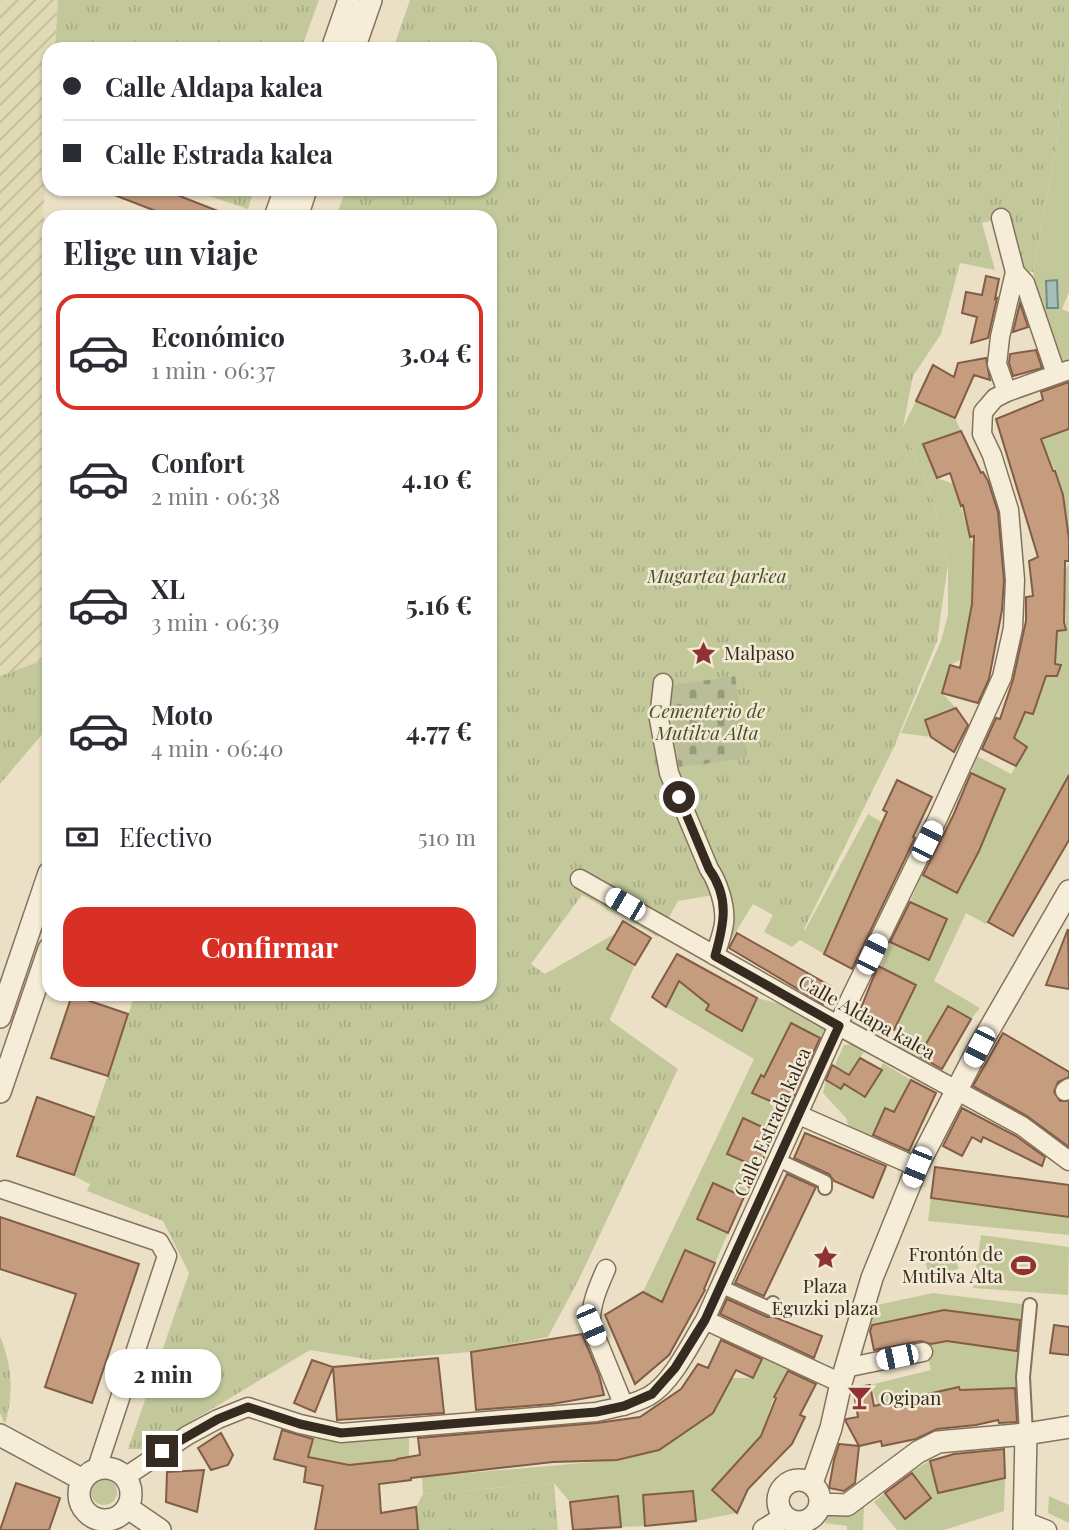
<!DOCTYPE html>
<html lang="es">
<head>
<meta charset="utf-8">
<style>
  body { margin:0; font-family:"Playfair Display",serif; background:#f2f2f3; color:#2b2b33; height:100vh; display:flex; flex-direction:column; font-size:26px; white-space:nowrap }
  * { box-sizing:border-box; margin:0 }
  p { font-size:23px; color:#7c7c81 }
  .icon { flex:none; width:38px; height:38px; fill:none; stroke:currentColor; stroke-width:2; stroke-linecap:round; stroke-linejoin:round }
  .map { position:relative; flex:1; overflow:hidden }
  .sheet { position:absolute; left:42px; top:210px; width:455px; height:791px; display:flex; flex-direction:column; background:#fff; border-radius:21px; box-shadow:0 2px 5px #0004 }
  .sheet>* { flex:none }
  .hud { position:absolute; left:42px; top:42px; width:455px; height:154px; border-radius:21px; box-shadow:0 2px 5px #0004; display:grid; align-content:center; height:154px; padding:0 21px; background:#fff }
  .end { position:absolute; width:32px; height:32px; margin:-16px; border:9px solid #362b20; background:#fff; box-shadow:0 0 0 4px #fff }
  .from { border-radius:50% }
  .bubble { position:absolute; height:49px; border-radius:21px; background:#fff; box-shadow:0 2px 5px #0004; font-size:23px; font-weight:700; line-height:49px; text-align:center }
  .car { position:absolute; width:21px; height:42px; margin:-21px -10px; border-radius:9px; box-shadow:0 0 5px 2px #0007; background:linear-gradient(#fff 24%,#345 0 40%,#fff 0 76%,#345 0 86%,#fff 0) }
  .hud b { display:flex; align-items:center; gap:24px; height:66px; font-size:26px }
  .hud b+b { border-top:2px solid #e1e1e2 }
  .hud i { width:18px; height:18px; background:#2b2b33 }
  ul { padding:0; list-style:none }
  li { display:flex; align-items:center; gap:21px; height:116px; margin:0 14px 10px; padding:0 7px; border:4px solid transparent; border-radius:21px }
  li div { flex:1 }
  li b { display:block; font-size:26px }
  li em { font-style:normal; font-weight:700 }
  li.current { border-color:#d93025 }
  li>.icon { width:63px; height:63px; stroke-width:1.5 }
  h2 { padding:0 21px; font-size:32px; line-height:84px }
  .pay { display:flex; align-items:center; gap:18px; height:77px; padding:0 21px; font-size:26px }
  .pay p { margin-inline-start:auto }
  .action { display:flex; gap:14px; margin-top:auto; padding:14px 21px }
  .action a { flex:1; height:80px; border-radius:21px; background:#d93025; color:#fff; font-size:28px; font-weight:700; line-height:80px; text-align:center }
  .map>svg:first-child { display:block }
  .farmland { fill:url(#farmland-furrows) }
  .grass { fill:url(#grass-tufts) }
  .cemetery { fill:url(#cemetery-stones) }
  .garden { fill:#c3c89b }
  .water { fill:#a7bfb8; stroke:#6e8c85; stroke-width:2 }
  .building { fill:#c69c7f; stroke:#825d45; stroke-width:2 }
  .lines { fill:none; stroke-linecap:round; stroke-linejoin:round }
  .pedestrian-casing { stroke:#85725d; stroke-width:16 }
  .minor-casing { stroke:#85725d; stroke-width:21 }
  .tertiary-casing { stroke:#85725d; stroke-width:24 }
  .pedestrian { stroke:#f6edd9; stroke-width:12 }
  .minor { stroke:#f6edd9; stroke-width:18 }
  .tertiary { stroke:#f6edd9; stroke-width:21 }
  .route { stroke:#362b20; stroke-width:9 }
  .labels { text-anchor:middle; stroke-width:5; stroke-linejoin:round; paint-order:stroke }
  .park-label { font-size:19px; font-style:italic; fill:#475128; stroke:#f3ead5 }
  .poi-label { font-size:19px; fill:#362b20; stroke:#f3ead5; text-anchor:start }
  .street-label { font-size:19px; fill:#362b20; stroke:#f3ead5 }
</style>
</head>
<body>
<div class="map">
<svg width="1069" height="1530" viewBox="0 0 1069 1530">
  <defs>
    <pattern id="farmland-furrows" width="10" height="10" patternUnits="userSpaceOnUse" patternTransform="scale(1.75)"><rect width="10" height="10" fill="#e0d9b4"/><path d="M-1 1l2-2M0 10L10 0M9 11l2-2" fill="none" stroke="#c1ba9a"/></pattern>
    <pattern id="grass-tufts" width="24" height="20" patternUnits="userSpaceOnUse" patternTransform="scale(1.75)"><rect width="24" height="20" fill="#c3c89b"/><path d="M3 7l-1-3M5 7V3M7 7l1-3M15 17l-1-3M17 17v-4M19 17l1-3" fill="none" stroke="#a8ac85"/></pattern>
    <pattern id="cemetery-stones" width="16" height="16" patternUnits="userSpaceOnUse" patternTransform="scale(1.75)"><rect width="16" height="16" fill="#b9be99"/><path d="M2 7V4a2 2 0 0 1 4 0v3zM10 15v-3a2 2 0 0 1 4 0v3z" fill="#979b7c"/></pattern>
  </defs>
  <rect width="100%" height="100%" fill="#ebe0c6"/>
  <!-- farmland -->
  <path class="farmland" d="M0,0H58L55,49H49V157L43,210L49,277V658L0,676Z"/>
  <!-- grass -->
  <path class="grass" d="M58,0H319L301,49H55Z
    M410,0H1069V66L1060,102L1058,134L1033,272H1015L1001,218L982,223L995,270L960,263L941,334L913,376L903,427L933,499L948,564L937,641L894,747L803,931L737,891L678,901L658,937L582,895L531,964L678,1069L579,1279L548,1337L471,1352L372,1360L310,1350L145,1449H128L189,1273L163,1221L87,1191L90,1184L74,1176L135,994H490V217H336L346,189H490V49H393Z
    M188,189H254L248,209Z
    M49,658V726L0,784V676Z
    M950,1251L959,1268L943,1277L929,1272L924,1260Z
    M0,1336C12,1365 14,1394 5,1424L0,1413Z
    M554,1483L558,1530H418L416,1507L423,1494Z"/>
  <!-- cemetery -->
  <path class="cemetery" d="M735,676L747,758L679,767L668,686Z"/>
  <!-- garden -->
  <path class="garden" d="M1069,66V292L1062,309L1069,312V360L1061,362L1040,306L1033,272L1058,134L1060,102Z
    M916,401L955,418L961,431L923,444L937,478L954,484L973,546L972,600L962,659L950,665L942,693L956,708L925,720L931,737L901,733L941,641L948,615V564L933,499L903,427Z
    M1069,429V536C1065,522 1065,506 1062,492C1058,473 1048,458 1041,440Z
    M1069,563V775L988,922L986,924L966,913L934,981L980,1008L971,1019L948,1006L919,1056L941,1070L943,1075L897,1049L907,1036L894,1030L916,985L881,968L891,943L929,960L947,919L910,902L922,874L957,893L979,852L944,833L951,816L986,831L1005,790L971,773L977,756L1011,774L1027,748L1014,738L1025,712L1033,713L1046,676H1057L1061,666L1055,664L1057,631L1066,630L1064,572Z
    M868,814L883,823L824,954L800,940L792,947L764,932L773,915L753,904L729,943L725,879L805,930Z
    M616,933L607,949L635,965L609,1021L545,974Z
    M679,981L693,993H715L707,1010L742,1031L757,998L780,1004L827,1031L822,1039L790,1024L773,1059L805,1075L796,1091L760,1075L753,1093L788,1109L775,1133L743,1118L727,1153L759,1168L744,1197L697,1219L728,1233L715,1263L684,1250L669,1285L699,1299L690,1317L643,1292L754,1059L666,1007Z
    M853,1044L865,1050L849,1075L834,1067L844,1045Z
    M883,1063L911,1080L894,1112L885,1108L870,1141L852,1138L846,1118L823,1093L826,1080L841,1089L844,1084L865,1097Z
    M931,1198L1069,1217V1235L928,1221Z
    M981,1235L1069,1247L1068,1295L973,1288Z
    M933,1293L1030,1305L1028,1321L952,1311L947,1341L1025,1352L1019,1387L964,1390L959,1387L878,1405L870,1385L931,1370L925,1345L946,1341L940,1311L869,1325L877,1305Z
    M764,1354L788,1370L774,1397L761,1436L712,1490L737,1513L696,1521L693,1491L643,1495L645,1526L621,1527L618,1497L570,1502L554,1483L423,1494L422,1477L617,1460L659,1450L713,1413L732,1378H753Z
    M409,1435V1457L349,1465L309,1457L313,1438Z
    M965,1451H982L988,1481L1005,1478L1004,1511L944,1530H897L874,1502L885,1493L905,1518L931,1498L911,1472L930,1460L938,1492L974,1483Z
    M91 1492a13 13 0 1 1 26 0a13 13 0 1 1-26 0Z
    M1049,1496L1069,1505V1523L1048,1513Z
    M864,1507L863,1530H847V1526L825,1523L828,1512Z"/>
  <!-- water -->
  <path class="water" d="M1057,280L1058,308H1047L1046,281Z"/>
  <!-- building -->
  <path class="building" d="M99,189H162L233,217H171Z
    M986,276L999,279L995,299L997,298L988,338L971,343L977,317L962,313L966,292L982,295Z
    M1020,303L1028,327L1013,332Z
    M1036,350L1042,368L1013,376L1009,363L1010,354Z
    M986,358L990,380L974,375L955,418L916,401L933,365L954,377L958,363Z
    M1069,382V429L1041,439L1053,471H1055L1063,495L1069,539V561H1065L1064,622L1066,630L1057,631L1055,664L1061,665L1057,676H1046L1033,714L1025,712L1014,738L1027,747L1016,766L982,749L996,718L1000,719L1013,680L1026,621V597L1033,596L1029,561L1038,557L996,419L1043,400L1041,392Z
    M961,431L981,473L983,472L988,481L998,512L1004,580L1002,610L989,679L978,703L942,693L950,665L960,668L972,604L974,536L970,537L963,505L961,506L950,473L937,478L923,444Z
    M956,708L968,725L954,752L931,737L925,720Z
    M971,773L1005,789L979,851L957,893L923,875L953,816Z
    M1069,775V840L1013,936L988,922Z
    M897,780L932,797L913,837L915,838L852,969L824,954L887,812L883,810Z
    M910,902L947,919L929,960L890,942Z
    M623,921L651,938L635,965L607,949Z
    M1068,929L1069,989L1046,985Z
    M737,933L832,987L823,1004L729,948Z
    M677,954L757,998L742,1031L706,1010L709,1005L679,981L666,1007L652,997Z
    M878,966L916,985L894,1030L859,1013Z
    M72,995L128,1014L108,1076L51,1058Z
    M948,1006L971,1019L942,1069L919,1056Z
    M791,1023L820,1038L788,1109L752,1093L761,1075L764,1077Z
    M1003,1033L1069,1072V1077L1058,1082L1054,1092L1060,1101H1069V1147L1027,1116L973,1086Z
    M860,1058L882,1070L865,1097L844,1084L841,1089L826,1080L832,1065L849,1075Z
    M911,1080L936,1093L909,1151L873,1135L885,1108L894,1112Z
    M37,1097L94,1117L74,1175L17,1156Z
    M962,1108L1016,1136L1045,1157L1042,1166L983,1137L981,1142L972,1137L962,1156L943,1146Z
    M743,1118L775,1133L759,1168L727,1154Z
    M805,1133L886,1166L873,1198L834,1181L829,1174L794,1158Z
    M935,1167L1069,1185V1217L931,1198Z
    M787,1174L816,1187L764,1296L735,1283Z
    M713,1183L744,1197L728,1233L697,1219Z
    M0,1217L139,1264L92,1403L45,1387L76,1294L0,1269Z
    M685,1250L715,1263L704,1289L705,1290L669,1355L635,1384L605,1315L643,1292L662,1302Z
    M727,1299L767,1317H774L822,1336L814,1358L720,1314Z
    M944,1310L1020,1320L1017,1351L947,1341L931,1344L921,1341L874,1350L870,1331L872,1325Z
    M1054,1325L1069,1327V1355L1050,1353Z
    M582,1334L599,1375L604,1395L552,1404L476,1410L471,1352Z
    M721,1340L762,1359L753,1378L736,1370L713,1413L659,1450L617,1460L553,1462L411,1478V1480L379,1484L381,1513L416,1507L418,1530H315L323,1486L304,1482L306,1467L274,1459L282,1430L313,1439L308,1457L349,1465L396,1460L397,1459L420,1455L418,1438L597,1423L640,1417L681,1389L698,1364L708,1368Z
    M438,1358L444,1413L337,1420L333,1367Z
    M312,1360L333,1367L315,1412L294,1403Z
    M788,1371L816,1384L800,1415L805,1417L792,1444L748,1489L737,1513L712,1490L761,1436L776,1398L774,1397Z
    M870,1385L874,1406L959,1387L960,1390L1015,1388L1017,1422L999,1423L998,1420L976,1425L937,1429L916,1439L882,1446L881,1441L859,1446L846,1422V1419L858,1417L853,1388Z
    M221,1433L233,1455L228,1465L211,1470L198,1448Z
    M839,1444L859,1446L855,1483L844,1491L829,1488L834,1460Z
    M1004,1449L1005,1478L938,1493L930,1461L954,1454Z
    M204,1470L197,1512L166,1502L167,1472Z
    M912,1473L931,1498L905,1519L885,1493Z
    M16,1483L60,1498L49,1530H0Z
    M693,1491L696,1521L645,1526L643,1495Z
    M618,1496L621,1527L573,1530L570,1502Z"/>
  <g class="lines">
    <defs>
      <path id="pedestrian" d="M778,1160L825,1182V1188
        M720,1286L771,1309L773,1303
        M1026,1434L1023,1377L1030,1305"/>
      <path id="minor" d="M1001,218L1015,272L1025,283L1056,374
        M1007,392L997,364L1000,337L1015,272
        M663,683L659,719L669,773L709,869C718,882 726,906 724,923C723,933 718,945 715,956
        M580,879L839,1026L1022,1126L1069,1161
        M1065,1091L1069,1088
        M799,1115L917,1167
        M5,1190L159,1242L167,1256L97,1468
        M606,1269C598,1287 590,1305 591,1325L624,1406
        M705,1320L841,1383
        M845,1368L923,1352
        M125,1477L188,1435L218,1419L248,1407L300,1424L341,1433L596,1412C614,1408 632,1405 649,1396C672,1383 691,1343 705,1320L850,999L938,818L1002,677L1013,628L1015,580L1009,510L992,455L982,434L983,412L995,398L1007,392L1069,370
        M1024,1521L1047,1530"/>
      <path id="tertiary" d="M332,49L349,0
        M354,49L371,0
        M275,217L285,189
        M297,217L306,189
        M0,1017L49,873
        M0,1092L49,949
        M0,1435L83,1480
        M79 1494a26 26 0 1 1 52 0a26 26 0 1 1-52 0Z
        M778 1501a21 21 0 1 1 42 0a21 21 0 1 1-42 0Z
        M812,1483L831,1428L841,1383L872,1278L917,1167L979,1047L1069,891
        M821,1504L847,1505L918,1452L938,1442L1026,1434L1069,1427
        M128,1508L160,1530
        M764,1530L785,1517
        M1024,1530L1026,1434"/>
    </defs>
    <!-- pedestrian casing -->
    <use href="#pedestrian" class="pedestrian-casing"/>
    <!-- minor casing -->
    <use href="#minor" class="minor-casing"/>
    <!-- tertiary casing -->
    <use href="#tertiary" class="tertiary-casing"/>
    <!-- pedestrian -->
    <use href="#pedestrian" class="pedestrian"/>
    <!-- minor -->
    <use href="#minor" class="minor"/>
    <!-- tertiary -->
    <use href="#tertiary" class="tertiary"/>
  </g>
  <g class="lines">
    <!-- route -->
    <path class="route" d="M162,1451L218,1419L248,1407L300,1424L341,1433L596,1412L624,1406L652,1394L675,1368L705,1320L839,1026L715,956C724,924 730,898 709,869L679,797"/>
  </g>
  <!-- icons -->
  <defs>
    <symbol id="sight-bare" viewBox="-9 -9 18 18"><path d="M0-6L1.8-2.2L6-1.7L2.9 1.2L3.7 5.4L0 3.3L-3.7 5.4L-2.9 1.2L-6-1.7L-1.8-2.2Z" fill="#8f3232" stroke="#f3ead5" stroke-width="2.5" paint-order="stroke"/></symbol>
    <symbol id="stadium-bare" viewBox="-9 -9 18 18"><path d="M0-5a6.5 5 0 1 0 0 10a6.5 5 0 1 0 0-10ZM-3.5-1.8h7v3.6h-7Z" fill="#8f3232" stroke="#f3ead5" stroke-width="2.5" paint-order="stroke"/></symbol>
    <symbol id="bar-bare" viewBox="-9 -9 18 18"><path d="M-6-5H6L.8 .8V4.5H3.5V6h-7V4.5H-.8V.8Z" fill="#8f3232" stroke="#f3ead5" stroke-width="2.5" paint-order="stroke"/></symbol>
  </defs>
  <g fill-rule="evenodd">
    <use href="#sight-bare" x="686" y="636" width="35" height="35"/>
    <use href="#sight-bare" x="808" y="1240" width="35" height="35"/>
    <use href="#stadium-bare" x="1006" y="1248" width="35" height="35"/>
    <use href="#bar-bare" x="842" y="1380" width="35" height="35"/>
  </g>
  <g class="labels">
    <!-- park labels -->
    <g class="park-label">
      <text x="717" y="583">Mugartea parkea</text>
      <text x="707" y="718">Cementerio de<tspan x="707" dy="22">Mutilva Alta</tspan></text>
    </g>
    <!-- poi labels -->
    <g class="poi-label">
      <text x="724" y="660">Malpaso</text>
      <text x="1003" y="1261" text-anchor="end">Frontón de<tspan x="1003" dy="22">Mutilva Alta</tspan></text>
      <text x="825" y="1293" text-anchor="middle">Plaza<tspan x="825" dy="22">Eguzki plaza</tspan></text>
      <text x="880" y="1405">Ogipan</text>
    </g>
    <!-- street labels -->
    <g class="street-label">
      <text transform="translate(867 1017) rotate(29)" y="7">Calle Aldapa kalea</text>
      <text transform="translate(772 1122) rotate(-66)" y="7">Calle Estrada kalea</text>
    </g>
  </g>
</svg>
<i class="end from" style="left:679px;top:797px"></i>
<i class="end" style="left:162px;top:1451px"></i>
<div class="bubble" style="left:105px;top:1349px;width:116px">2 min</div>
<i class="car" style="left:927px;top:841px;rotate:26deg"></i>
<i class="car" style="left:625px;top:904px;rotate:300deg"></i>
<i class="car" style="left:872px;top:954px;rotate:26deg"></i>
<i class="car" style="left:979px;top:1047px;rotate:207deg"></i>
<i class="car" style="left:917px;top:1167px;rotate:202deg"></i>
<i class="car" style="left:591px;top:1325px;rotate:157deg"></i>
<i class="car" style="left:897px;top:1357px;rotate:258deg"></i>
<div class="hud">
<b><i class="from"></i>Calle Aldapa kalea</b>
<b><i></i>Calle Estrada kalea</b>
</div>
<section class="sheet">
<h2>Elige un viaje</h2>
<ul>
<li class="current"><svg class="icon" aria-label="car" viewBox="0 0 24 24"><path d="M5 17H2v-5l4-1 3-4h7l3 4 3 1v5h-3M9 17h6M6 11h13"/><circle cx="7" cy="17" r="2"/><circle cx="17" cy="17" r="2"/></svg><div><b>Económico</b><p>1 min · 06:37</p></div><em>3.04 €</em></li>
<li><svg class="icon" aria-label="car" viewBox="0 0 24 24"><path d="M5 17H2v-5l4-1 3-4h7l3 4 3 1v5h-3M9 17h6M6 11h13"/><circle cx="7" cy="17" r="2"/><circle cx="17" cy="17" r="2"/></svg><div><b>Confort</b><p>2 min · 06:38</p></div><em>4.10 €</em></li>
<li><svg class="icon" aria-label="car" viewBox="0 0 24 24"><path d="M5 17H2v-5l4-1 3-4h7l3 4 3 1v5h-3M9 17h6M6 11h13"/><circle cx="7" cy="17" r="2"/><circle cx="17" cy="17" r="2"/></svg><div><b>XL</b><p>3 min · 06:39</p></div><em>5.16 €</em></li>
<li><svg class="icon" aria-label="car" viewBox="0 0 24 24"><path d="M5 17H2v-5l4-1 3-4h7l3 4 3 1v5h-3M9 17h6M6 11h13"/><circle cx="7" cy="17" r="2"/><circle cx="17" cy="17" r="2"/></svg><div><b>Moto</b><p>4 min · 06:40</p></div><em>4.77 €</em></li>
</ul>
<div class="pay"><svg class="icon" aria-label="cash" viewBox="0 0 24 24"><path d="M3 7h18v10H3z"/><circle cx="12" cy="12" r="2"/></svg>Efectivo<p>510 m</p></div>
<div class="action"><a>Confirmar</a></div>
</section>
</div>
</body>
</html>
